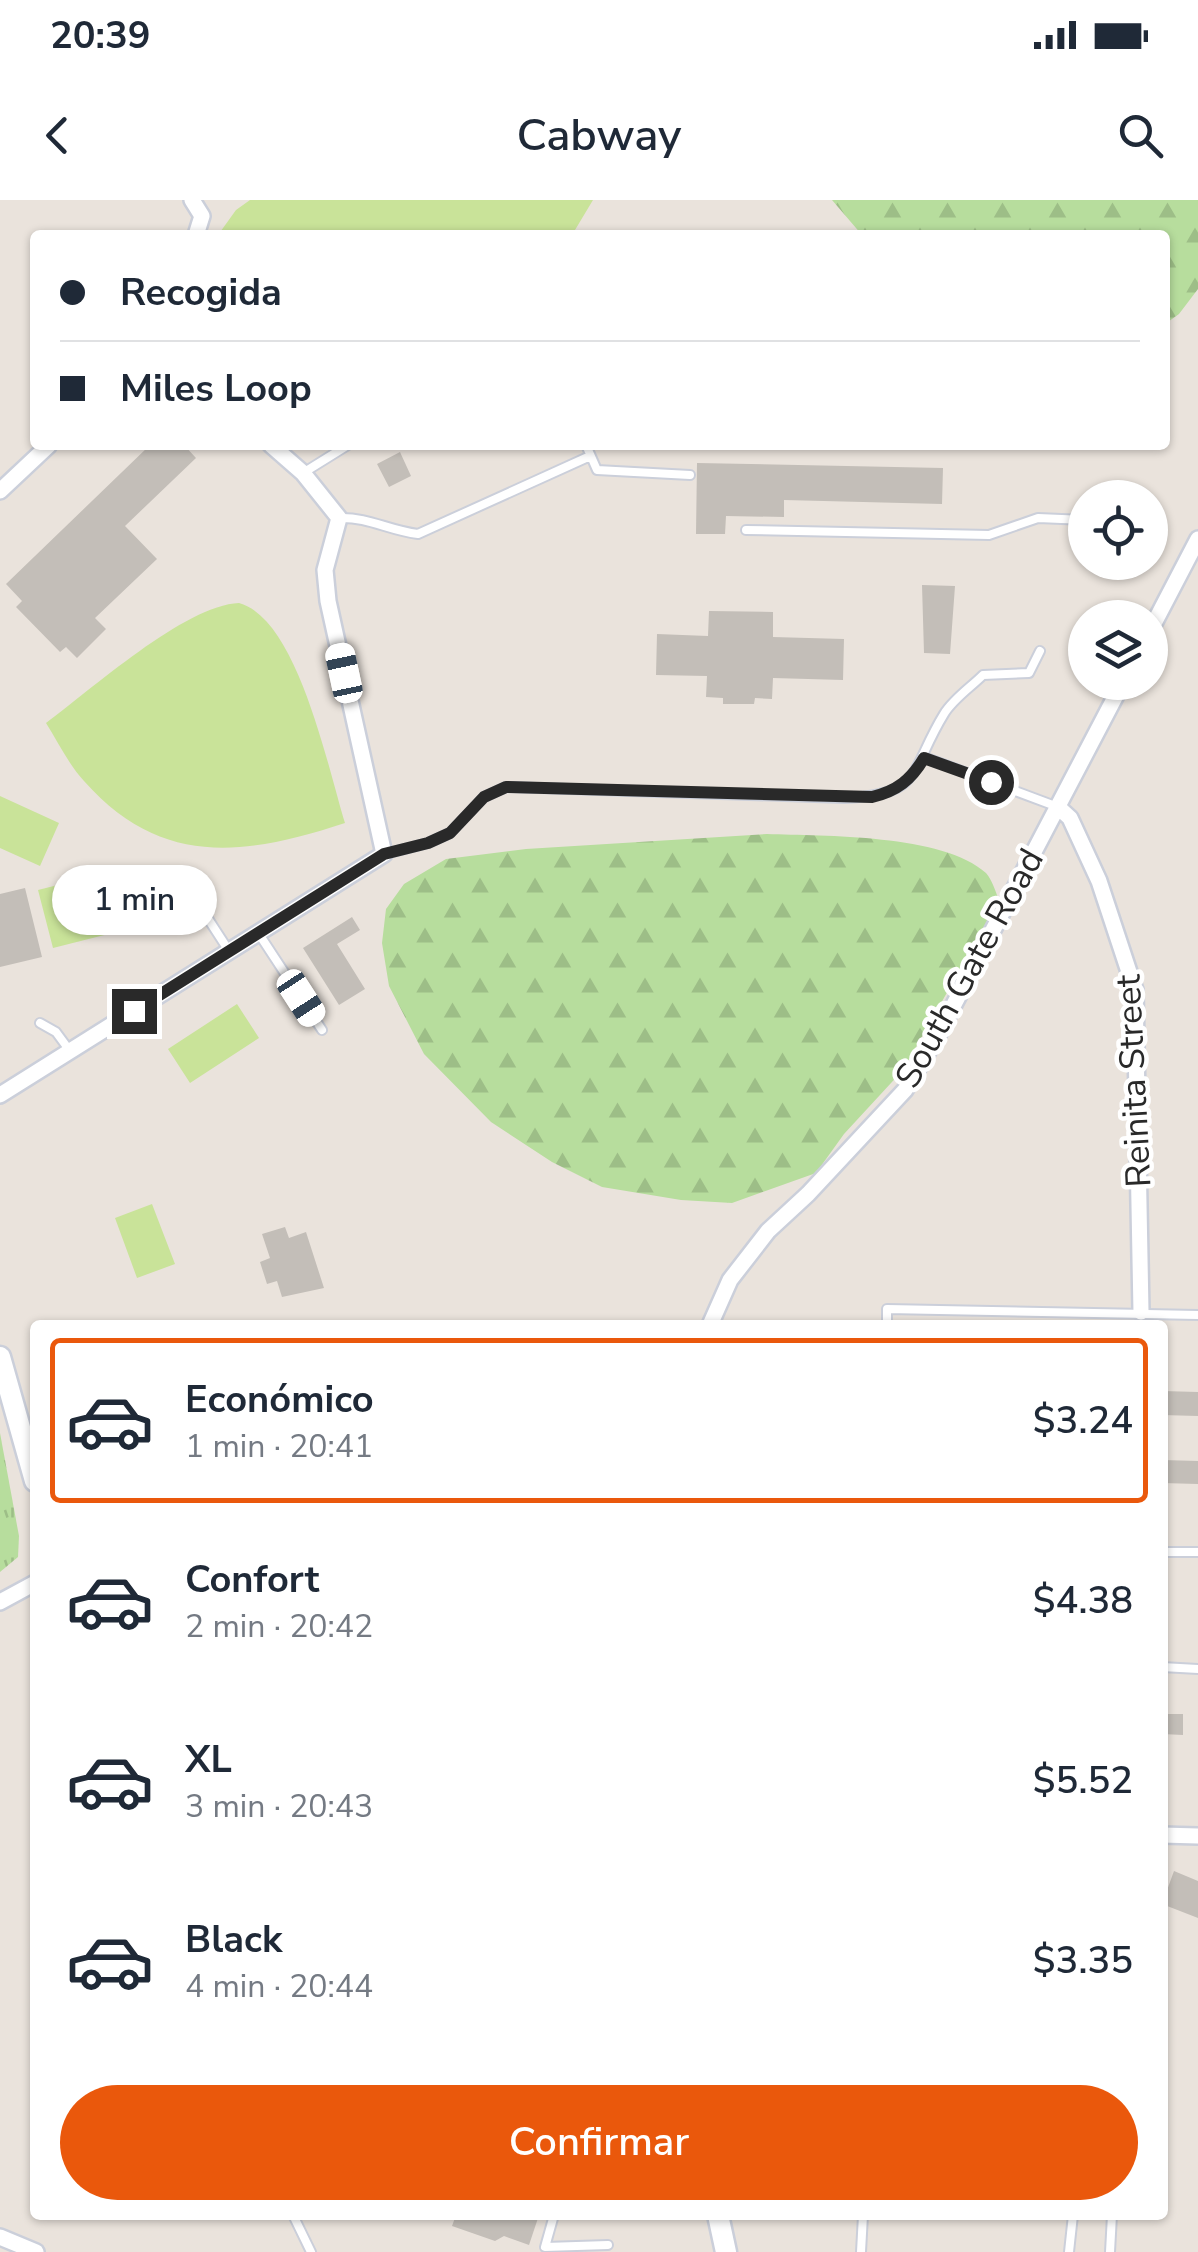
<!DOCTYPE html>
<html lang="es">
<head>
<meta charset="utf-8">
<style>
  body { margin:0; font-family:"Nunito Sans",sans-serif; background:#f2f2f3; color:#1f2937; height:100vh; display:flex; flex-direction:column; font-size:38px; white-space:nowrap }
  * { box-sizing:border-box; margin:0 }
  p { font-size:32px; color:#747a83 }
  .icon { flex:none; width:55px; height:55px; fill:none; stroke:currentColor; stroke-width:2; stroke-linecap:round; stroke-linejoin:round }
  .map { position:relative; flex:1; overflow:hidden }
  .sheet { position:absolute; left:30px; top:1120px; width:1138px; height:900px; display:flex; flex-direction:column; background:#fff; border-radius:10px; box-shadow:0 2px 8px #0004 }
  .sheet>* { flex:none }
  .top-card { position:absolute; left:30px; top:30px; width:1140px; height:220px; border-radius:10px; box-shadow:0 2px 8px #0004; display:grid; align-content:center; height:220px; padding:0 30px; background:#fff }
  .buttons { position:absolute; left:1068px; top:280px; display:grid; gap:20px }
  .buttons a { display:grid; place-items:center; width:100px; height:100px; border-radius:50%; background:#fff; box-shadow:0 2px 8px #0004; font-size:50px }
  .end { position:absolute; width:45px; height:45px; margin:-22px; border:12px solid #292929; background:#fff; box-shadow:0 0 0 5px #fff }
  .from { border-radius:50% }
  .bubble { position:absolute; height:70px; border-radius:35px; background:#fff; box-shadow:0 2px 8px #0004; font-size:32px; font-weight:600; line-height:70px; text-align:center }
  .car { position:absolute; width:30px; height:60px; margin:-30px -15px; border-radius:12px; box-shadow:0 0 8px 2px #0007; background:linear-gradient(#fff 24%,#345 0 40%,#fff 0 76%,#345 0 86%,#fff 0) }
  .top-card b { display:flex; align-items:center; gap:35px; height:95px; font-size:38px }
  .top-card b+b { border-top:2px solid #e0e1e3 }
  .top-card i { width:25px; height:25px; background:#1f2937 }
  ul { padding:18px 0 0; list-style:none }
  li { display:flex; align-items:center; gap:30px; height:165px; margin:0 20px 15px; padding:0 10px; border:5px solid transparent; border-radius:10px }
  li div { flex:1 }
  li b { display:block; font-size:38px }
  li em { font-style:normal; font-weight:600 }
  li.current { border-color:#ea580c }
  li>.icon { width:90px; height:90px; stroke-width:1.5 }
  .button { display:flex; gap:20px; margin-top:auto; padding:20px 30px }
  .button a { flex:1; height:115px; border-radius:60px; background:#ea580c; color:#fff; font-size:40px; font-weight:600; line-height:115px; text-align:center }
  .status { display:flex; justify-content:space-between; align-items:center; height:70px; padding:0 50px; background:#fff; direction:ltr }
  .status svg { height:28px; fill:currentColor }
  header { display:flex; justify-content:space-between; align-items:center; height:130px; padding:0 30px; background:#fff; font-size:45px; font-weight:600 }
  .map>svg:first-child { display:block }
  .grass { fill:url(#grass-tufts) }
  .forest { fill:url(#forest-firs) }
  .pitch { fill:#c9e399 }
  .building { fill:#c3beb8 }
  .lines { fill:none; stroke-linecap:round; stroke-linejoin:round }
  .service-casing { stroke:#cbcfda; stroke-width:12 }
  .minor-casing { stroke:#cbcfda; stroke-width:20 }
  .tertiary-casing { stroke:#cbcfda; stroke-width:25 }
  .service { stroke:#fff; stroke-width:8 }
  .minor { stroke:#fff; stroke-width:15 }
  .tertiary { stroke:#fff; stroke-width:20 }
  .route { stroke:#292929; stroke-width:12 }
  .labels { text-anchor:middle; stroke-width:9; stroke-linejoin:round; paint-order:stroke }
  .street-label { font-size:35px; fill:#292929; stroke:#fff }
</style>
</head>
<body>
<div class="status"><b>20:39</b><svg viewBox="0 0 49 12"><path d="M0 12V9h3v3zM5 12V6h3v6zM10 12V3h3v9zM15 12V0h3v12zM26 1h20v11H26zM47 4h2v5h-2z"/></svg></div>
<header><svg class="icon" aria-label="back" viewBox="0 0 24 24"><path d="M15 5l-7 7 7 7"/></svg>Cabway<svg class="icon" aria-label="search" viewBox="0 0 24 24"><circle cx="10" cy="10" r="6"/><path d="M15 15l6 6"/></svg></header>
<div class="map">
<svg width="1198" height="2052" viewBox="0 0 1198 2052">
  <defs>
    <pattern id="grass-tufts" width="24" height="20" patternUnits="userSpaceOnUse" patternTransform="scale(2.5)"><rect width="24" height="20" fill="#b7dd9d"/><path d="M3 7l-1-3M5 7V3M7 7l1-3M15 17l-1-3M17 17v-4M19 17l1-3" fill="none" stroke="#9dbe87"/></pattern>
    <pattern id="forest-firs" width="22" height="20" patternUnits="userSpaceOnUse" patternTransform="scale(2.5)"><rect width="22" height="20" fill="#b7dd9d"/><path d="M5 1l3.5 6h-7zM16 11l3.5 6h-7z" fill="#9dbe87"/></pattern>
  </defs>
  <rect width="100%" height="100%" fill="#eae3dc"/>
  <!-- grass -->
  <path class="grass" d="M0,1233L19,1336L18,1357L0,1372Z"/>
  <!-- forest -->
  <path class="forest" d="M832,0H1198V89L1179,114L1165,124V35H862Z
    M767,634C824,636 943,634 986,673C992,680 996,692 999,701L903,870L844,934L816,973L732,1003L681,1000L602,987L552,962L491,922L424,854L389,786L382,743L386,709L404,684L446,659L526,649Z"/>
  <!-- pitch -->
  <path class="pitch" d="M250,0H593L572,35H218L236,10Z
    M239,403C298,419 328,569 345,623C245,656 161,668 84,581C69,565 58,542 46,523C91,490 185,405 239,403Z
    M0,596L59,623L40,666L0,648Z
    M125,668L140,726L53,748L38,690Z
    M237,804L259,838L190,883L168,849Z
    M152,1004L175,1064L137,1078L115,1018Z"/>
  <!-- building -->
  <path class="building" d="M150,245H184L196,258L125,326L157,359L95,418L106,429L77,458L66,447L60,452L16,407L22,401L6,384Z
    M400,252L411,276L389,287L377,264Z
    M697,263L943,268L942,304L784,300V317L726,316L725,334H696Z
    M922,385L955,386L950,454L924,453Z
    M709,411L773,412V437L844,439L843,480L773,478L772,499L755,498L754,504H723V498L706,497L707,476L656,475L657,434L708,436Z
    M25,688L42,757L0,767V694Z
    M352,717L360,730L337,744L365,789L339,805L303,748Z
    M285,1027L289,1038L306,1032L324,1088L282,1097L277,1081L267,1084L260,1062L270,1058L262,1034Z
    M1162,1191L1198,1192V1216L1162,1215Z
    M1162,1260L1198,1261V1284L1162,1283Z
    M1162,1514H1183V1535L1162,1534Z
    M1174,1671L1198,1681V1718L1162,1704Z
    M456,2015H539L529,2045L504,2036L495,2041L452,2026Z"/>
  <g class="lines">
    <defs>
      <path id="service" d="M586,245L597,270L690,275
        M303,273L348,245
        M339,318C369,317 387,330 418,334L588,257
        M746,330L989,335L1038,318L1085,320
        M924,557L1058,607
        M385,654L428,643L450,633L484,597L506,587L844,598C924,595 909,571 944,514C953,499 971,487 983,475L1029,473L1040,451
        M205,714L229,751
        M259,734L322,830
        M40,823L56,832L70,851
        M887,1125V1109L1198,1115
        M1162,1352H1198
        M1162,1467L1198,1469
        M293,2015L311,2052
        M554,2015L545,2047L608,2045
        M861,2052L863,2015
        M1069,2052L1073,2015
        M1110,2052L1112,2015"/>
      <path id="minor" d="M192,0L202,16L196,35
        M0,291L49,245
        M1150,431L1198,339
        M1058,607L1070,618L1099,681L1135,790L1141,1112
        M0,895L384,654L328,401L325,370L339,318L303,273L271,245
        M710,1125L730,1080L768,1031L808,994L905,890L939,833L1123,482
        M0,1402L35,1383
        M1162,1635L1198,1636
        M0,2037L36,2052"/>
      <path id="tertiary" d="M0,1157L35,1281
        M718,2015L726,2052"/>
    </defs>
    <!-- service casing -->
    <use href="#service" class="service-casing"/>
    <!-- minor casing -->
    <use href="#minor" class="minor-casing"/>
    <!-- tertiary casing -->
    <use href="#tertiary" class="tertiary-casing"/>
    <!-- service -->
    <use href="#service" class="service"/>
    <!-- minor -->
    <use href="#minor" class="minor"/>
    <!-- tertiary -->
    <use href="#tertiary" class="tertiary"/>
  </g>
  <g class="lines">
    <!-- route -->
    <path class="route" d="M134,811L384,654L428,643L450,633L484,597L506,587L872,597C897,591 911,580 924,558L991,582"/>
  </g>
  <g class="labels">
    <!-- street labels -->
    <g class="street-label">
      <text transform="translate(969 768) rotate(-61)" y="12">South Gate Road</text>
      <text transform="translate(1133 881) rotate(-93)" y="12">Reinita Street</text>
    </g>
  </g>
</svg>
<div class="buttons">
<a><svg class="icon" aria-label="locate" viewBox="0 0 24 24"><circle cx="12" cy="12" r="6"/><path d="M12 2v4M12 18v4M2 12h4M18 12h4"/></svg></a>
<a><svg class="icon" aria-label="layers" viewBox="0 0 24 24"><path d="M12 4l9 5-9 5-9-5zM3 14l9 5 9-5"/></svg></a>
</div>
<i class="end from" style="left:991px;top:582px"></i>
<i class="end" style="left:134px;top:811px"></i>
<div class="bubble" style="left:52px;top:665px;width:165px">1 min</div>
<i class="car" style="left:344px;top:473px;rotate:348deg"></i>
<i class="car" style="left:301px;top:798px;rotate:147deg"></i>
<div class="top-card">
<b><i class="from"></i>Recogida</b>
<b><i></i>Miles Loop</b>
</div>
<section class="sheet">
<ul>
<li class="current"><svg class="icon" aria-label="car" viewBox="0 0 24 24"><path d="M5 17H2v-5l4-1 3-4h7l3 4 3 1v5h-3M9 17h6M6 11h13"/><circle cx="7" cy="17" r="2"/><circle cx="17" cy="17" r="2"/></svg><div><b>Económico</b><p>1 min · 20:41</p></div><em>$3.24</em></li>
<li><svg class="icon" aria-label="car" viewBox="0 0 24 24"><path d="M5 17H2v-5l4-1 3-4h7l3 4 3 1v5h-3M9 17h6M6 11h13"/><circle cx="7" cy="17" r="2"/><circle cx="17" cy="17" r="2"/></svg><div><b>Confort</b><p>2 min · 20:42</p></div><em>$4.38</em></li>
<li><svg class="icon" aria-label="car" viewBox="0 0 24 24"><path d="M5 17H2v-5l4-1 3-4h7l3 4 3 1v5h-3M9 17h6M6 11h13"/><circle cx="7" cy="17" r="2"/><circle cx="17" cy="17" r="2"/></svg><div><b>XL</b><p>3 min · 20:43</p></div><em>$5.52</em></li>
<li><svg class="icon" aria-label="car" viewBox="0 0 24 24"><path d="M5 17H2v-5l4-1 3-4h7l3 4 3 1v5h-3M9 17h6M6 11h13"/><circle cx="7" cy="17" r="2"/><circle cx="17" cy="17" r="2"/></svg><div><b>Black</b><p>4 min · 20:44</p></div><em>$3.35</em></li>
</ul>
<div class="button"><a>Confirmar</a></div>
</section>
</div>
</body>
</html>
